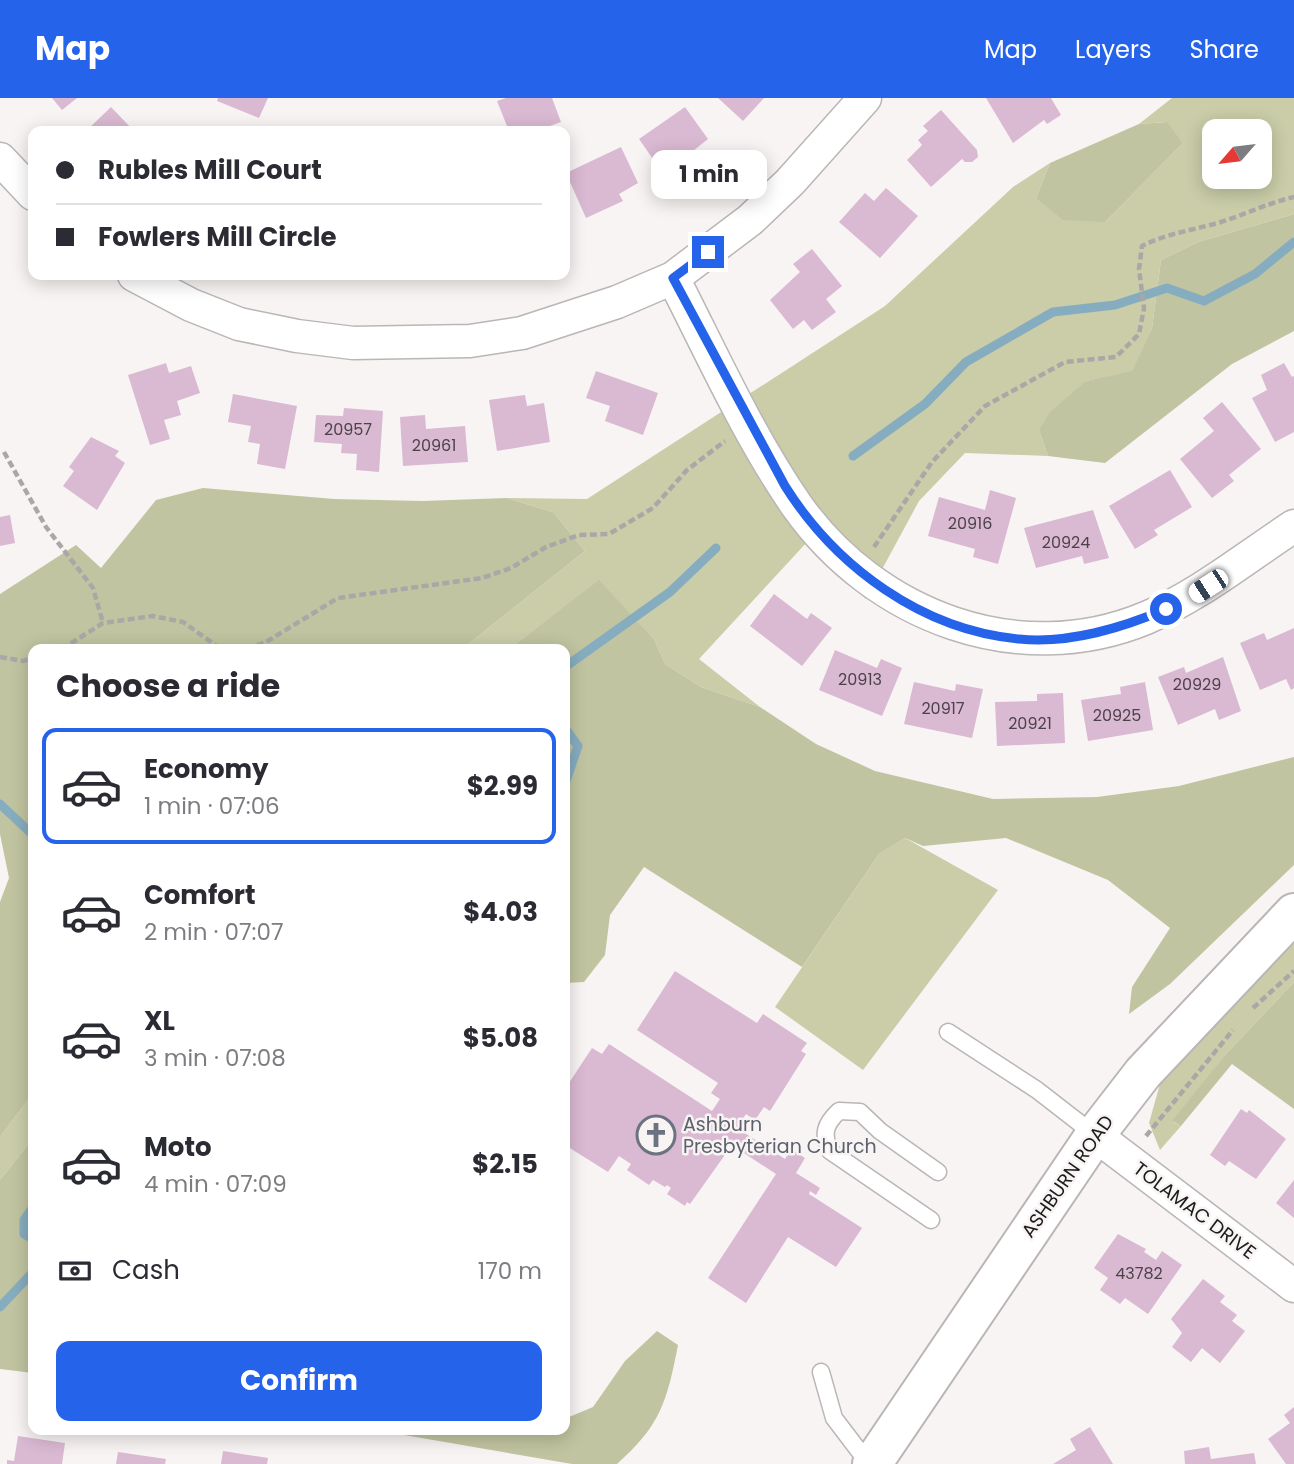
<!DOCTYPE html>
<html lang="en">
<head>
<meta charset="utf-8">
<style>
  body { margin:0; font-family:Poppins,sans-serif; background:#f2f2f3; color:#2b2b33; height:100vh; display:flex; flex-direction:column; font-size:26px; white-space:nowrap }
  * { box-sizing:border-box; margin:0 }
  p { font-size:23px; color:#7c7c81 }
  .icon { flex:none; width:38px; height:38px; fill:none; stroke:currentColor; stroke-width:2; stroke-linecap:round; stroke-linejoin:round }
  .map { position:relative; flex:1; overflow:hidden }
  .details { position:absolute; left:28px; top:546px; width:542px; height:791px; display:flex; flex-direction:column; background:#fff; border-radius:14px; box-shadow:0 4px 18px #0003 }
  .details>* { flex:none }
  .guide { position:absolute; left:28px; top:28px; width:542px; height:154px; border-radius:14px; box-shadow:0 4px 18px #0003; display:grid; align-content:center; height:154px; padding:0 28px; background:#fff }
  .needle { width:46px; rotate:242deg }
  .tools { position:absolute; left:1202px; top:21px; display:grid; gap:14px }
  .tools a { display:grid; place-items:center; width:70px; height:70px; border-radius:14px; background:#fff; box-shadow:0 4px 18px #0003; font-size:35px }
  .end { position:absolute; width:32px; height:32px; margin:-16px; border:9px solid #2563eb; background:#fff; box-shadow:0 0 0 4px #fff }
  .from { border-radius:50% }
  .bubble { position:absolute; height:49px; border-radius:14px; background:#fff; box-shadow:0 4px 18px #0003; font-size:23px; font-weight:700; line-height:49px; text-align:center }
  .car { position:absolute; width:21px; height:42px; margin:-21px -10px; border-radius:9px; box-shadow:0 0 5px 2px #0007; background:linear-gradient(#fff 24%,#345 0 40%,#fff 0 76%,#345 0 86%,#fff 0) }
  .guide b { display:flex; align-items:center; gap:24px; height:66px; font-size:26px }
  .guide b+b { border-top:2px solid #e1e1e2 }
  .guide i { width:18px; height:18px; background:#2b2b33 }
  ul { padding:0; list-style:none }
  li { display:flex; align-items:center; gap:21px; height:116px; margin:0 14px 10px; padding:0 14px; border:4px solid transparent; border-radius:14px }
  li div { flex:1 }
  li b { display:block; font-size:26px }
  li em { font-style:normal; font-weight:700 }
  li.current { border-color:#2563eb }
  li>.icon { width:63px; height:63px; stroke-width:1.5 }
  h2 { padding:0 28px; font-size:32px; line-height:84px }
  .pay { display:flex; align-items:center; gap:18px; height:77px; padding:0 28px; font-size:26px }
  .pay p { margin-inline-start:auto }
  .primary-button { display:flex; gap:14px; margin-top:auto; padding:14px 28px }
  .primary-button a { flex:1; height:80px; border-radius:14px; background:#2563eb; color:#fff; font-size:28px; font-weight:700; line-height:80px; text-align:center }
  header { display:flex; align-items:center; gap:42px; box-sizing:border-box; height:98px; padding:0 35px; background:#2563eb; color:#fff }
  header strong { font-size:33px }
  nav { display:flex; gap:38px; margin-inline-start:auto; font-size:24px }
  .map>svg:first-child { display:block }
  .green { fill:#cacda8; fill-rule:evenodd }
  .forest { fill:#c1c4a0 }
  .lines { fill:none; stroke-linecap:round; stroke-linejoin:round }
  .stream { stroke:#86adbf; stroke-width:9 }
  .building { fill:#dab9d2 }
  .lane-casing { stroke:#bab6b5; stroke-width:19 }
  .street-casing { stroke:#bab6b5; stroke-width:35 }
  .secondary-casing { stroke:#bab6b5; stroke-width:42 }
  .path { stroke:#aaa7a7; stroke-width:4.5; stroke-dasharray:7 3.5; stroke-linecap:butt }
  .lane { stroke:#fff; stroke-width:16 }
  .street { stroke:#fff; stroke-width:32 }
  .secondary { stroke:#fff; stroke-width:38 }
  .route { stroke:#2563eb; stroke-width:9 }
  .labels { text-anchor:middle; stroke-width:5; stroke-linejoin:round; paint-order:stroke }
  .number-label { font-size:16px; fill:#4c4249 }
  .worship-label { font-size:19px; fill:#5b616d; stroke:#f8f4f3; text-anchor:start }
  .street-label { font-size:19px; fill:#1c1b1b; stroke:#f8f4f3 }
</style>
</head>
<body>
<header>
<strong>Map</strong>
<nav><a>Map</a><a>Layers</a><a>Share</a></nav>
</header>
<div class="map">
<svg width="1294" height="1366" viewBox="0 0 1294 1366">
  <rect width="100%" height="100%" fill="#f8f4f3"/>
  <!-- green -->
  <path class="green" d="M1172,0H1294V116L1198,144L1161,162L1152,230L1132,274L1086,283L1039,332L1048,358L965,355L919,403L866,501L831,471L808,443L699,561L760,609L701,589L665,566L654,541L599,483L509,551H462L585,453L553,414L506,400L587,401L885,208L1013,89L1050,65L1036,100L1105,124L1183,45L1166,24L1139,26ZM1214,33H1260V79H1214Z
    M905,740L998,792L863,972L775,909L879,756Z
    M1294,836V884L1226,956L1173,1024L1181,1028L1160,1052L1149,1025L1160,986L1179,960Z
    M33,995V1040L0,1082V1039Z"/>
  <!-- forest -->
  <path class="forest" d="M1167,24L1183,45L1105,124L1063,122L1036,100L1050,65L1139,26Z
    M1294,116V233L1232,266L1105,365L1048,358L1039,332L1050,314L1086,283L1132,273L1152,230L1161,162L1198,144Z
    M203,390L334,401L423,403L506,400L553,414L585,453L462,551H33V995L0,1039V804L9,780L0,736V496L76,447L101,470L156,402Z
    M599,482L654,541L665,566L701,589L760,609L816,646L875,673L993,701L1097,699L1179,688L1294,659V767L1170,886L1129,916L1132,889L1170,830L1108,782L1006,740L923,748L905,740L879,756L802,869L644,769L610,817L605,857L584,884L565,885V551H509Z
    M1294,884V1011L1232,966L1181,1028L1172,1023L1226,956Z
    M33,1040V1275L0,1271V1082Z
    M657,1233L678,1247C667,1303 661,1327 617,1366H572L375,1332H565V1316L569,1319L593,1309L625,1263Z"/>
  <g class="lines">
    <!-- stream -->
    <path class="stream" d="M853,358L925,306L966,264L1053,214L1115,207L1167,190L1204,203L1255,176L1294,144
      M565,569L670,494L716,450
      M565,630L578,648L565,686
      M0,706L33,737
      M33,1109L24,1122V1136L33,1141
      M0,1209L33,1174"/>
  </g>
  <!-- building -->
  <path class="building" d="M52,0H77L62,12Z
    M218,0H268L259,20L217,3Z
    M506,0H552L561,24L536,33H509L497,3Z
    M718,0H764L743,23Z
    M986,0H1051L1061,17L1047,26L1044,22L1013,45Z
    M111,9L134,33H86Z
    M685,9L708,41L684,60L690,69L669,84L639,41Z
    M941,12L977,52L978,59L972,64H965L962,61L931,89L907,62L922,47L918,42L928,33L923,28Z
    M621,49L638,85L619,96L623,103L586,120L566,75Z
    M886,90L918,118L880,160L839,124L865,95L874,103Z
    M812,151L842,188L826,201L836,214L812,232L804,222L793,231L770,202L800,174L793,166Z
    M166,265L169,275L191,268L200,295L177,303L181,317L164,322L170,341L150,347L128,277Z
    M1284,265L1292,279L1294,278V334L1275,344L1252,300L1267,292L1261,277Z
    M596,273L658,295L643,337L605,323L610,308L586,300Z
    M233,296L297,308L285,371L257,366L260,346L248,344L251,328L228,324Z
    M525,297L527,308L544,305L550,344L497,353L489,302Z
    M1222,304L1261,351L1229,377L1234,383L1212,400L1180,361L1214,333L1203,320Z
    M344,310L383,313L379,374L356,372L357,356L341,355L342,346L314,344L316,317L343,318Z
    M425,317L426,331L465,328L468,364L403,368L400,319Z
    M91,339L119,353L115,358L125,365L97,412L63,388L74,373L69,369Z
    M1170,372L1192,409L1154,432L1158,437L1135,451L1109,408Z
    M990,392L1016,400L998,466L973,459L975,451L928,438L939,399L985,412Z
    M1093,412L1109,460L1084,466L1082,458L1036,470L1024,430Z
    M10,417L15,445L0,448V419Z
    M774,496L807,521L811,515L832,530L802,568L750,528Z
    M1294,530V590L1291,592L1286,581L1260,592L1240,545L1264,535L1267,542Z
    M835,552L877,570L881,561L902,570L882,618L819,592Z
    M1223,559L1241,613L1219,622L1215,611L1178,627L1158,579L1184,569L1186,575Z
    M914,584L955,593L956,586L983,591L972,640L904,626Z
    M1145,584L1153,632L1088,643L1081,602L1121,596L1120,589Z
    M1063,595L1065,645L997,648L995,604L1037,603V596Z
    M675,873L757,925L763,916L807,945L801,953L806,956L770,1013L764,1009L755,1022L746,1016L737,1030L785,1061L791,1051L805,1060L796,1075L820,1090L816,1097L810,1093L809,1096L862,1130L836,1169L788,1139L746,1205L708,1180L776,1076L727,1044L722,1051L727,1054L690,1106L687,1104L685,1108L667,1096L671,1090L667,1087L665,1089L653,1082L649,1087L627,1072L631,1066L619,1058L608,1074L565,1047V991L592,950L602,956L609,946L712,1013L720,1001L711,995L718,985L637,932Z
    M1241,1011L1247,1015L1249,1012L1286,1041L1256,1081L1229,1063L1225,1068L1210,1057Z
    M1294,1082V1120L1276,1105Z
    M1118,1136L1146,1151L1144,1154L1156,1162L1162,1153L1182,1167L1148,1216L1125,1200L1120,1206L1100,1192L1108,1180L1094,1170Z
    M1203,1181L1225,1198L1220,1204L1237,1217L1232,1223L1245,1233L1220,1265L1202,1250L1191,1264L1172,1249L1182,1235L1171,1221Z
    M1294,1309V1366H1286L1268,1341L1290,1325L1284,1317Z
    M1090,1329L1113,1366H1053L1076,1352L1070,1341Z
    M18,1338L65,1345L62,1366H7V1362L14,1363Z
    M1209,1349L1211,1361L1254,1355L1256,1366H1185L1184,1353Z
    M223,1353L268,1360L267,1366H221Z
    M118,1354L166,1361L165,1366H116Z"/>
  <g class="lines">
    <defs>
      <path id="lane" d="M948,934L1037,992L1095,1037
        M931,1122L830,1053C822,1036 825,1026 839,1013L860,1014L880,1033L938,1074
        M821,1274L834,1320L869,1366"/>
      <path id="street" d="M0,61L33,96
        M134,177L191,207L239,226L297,238L353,245L470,243L522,235L617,204L673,180L750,122L790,84L865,0
        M673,180C712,256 748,337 797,408C875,518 1018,573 1146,520C1200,497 1245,460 1294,428
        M1095,1037L1294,1188"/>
      <path id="secondary" d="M872,1366L1095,1037L1143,975L1294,815"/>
    </defs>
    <!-- lane casing -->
    <use href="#lane" class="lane-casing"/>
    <!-- street casing -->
    <use href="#street" class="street-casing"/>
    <!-- secondary casing -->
    <use href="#secondary" class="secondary-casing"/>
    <!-- path -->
    <path class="path" d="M4,354L46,429L93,490L103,525
      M874,449L932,364L985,308L1065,264L1116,259L1139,236L1144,210L1139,171L1142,148C1168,135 1194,132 1221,124C1246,116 1268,105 1294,99
      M62,551L103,525L153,518L183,524L221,551
      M247,551L266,544L338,500L482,480L511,470L546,449L579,437L609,436L653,410L687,372L725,343
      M0,559L23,563L33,560
      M1253,910L1294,873
      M1146,1038L1233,932"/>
    <!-- lane -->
    <use href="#lane" class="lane"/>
    <!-- street -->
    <use href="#street" class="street"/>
    <!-- secondary -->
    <use href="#secondary" class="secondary"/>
  </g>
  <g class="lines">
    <!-- route -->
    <path class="route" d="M708,154L673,180L785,388C836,469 922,532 1019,541C1067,546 1122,530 1166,511"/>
  </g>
  <!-- icons -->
  <defs>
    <symbol id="church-ring" viewBox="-11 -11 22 22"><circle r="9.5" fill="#f8f4f3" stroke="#6b7280" stroke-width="1.5"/><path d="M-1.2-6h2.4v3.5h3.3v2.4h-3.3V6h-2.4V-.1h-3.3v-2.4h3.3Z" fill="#6b7280"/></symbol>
  </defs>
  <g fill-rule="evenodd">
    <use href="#church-ring" x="634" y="1015" width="44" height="44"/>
  </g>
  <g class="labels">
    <!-- number labels -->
    <g class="number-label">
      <text x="348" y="337">20957</text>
      <text x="434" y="353">20961</text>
      <text x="970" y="431">20916</text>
      <text x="1066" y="450">20924</text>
      <text x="860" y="587">20913</text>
      <text x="1197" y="592">20929</text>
      <text x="943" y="616">20917</text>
      <text x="1117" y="623">20925</text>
      <text x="1030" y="631">20921</text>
      <text x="1139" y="1181">43782</text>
    </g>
    <!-- worship labels -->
    <g class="worship-label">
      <text x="683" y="1033">Ashburn<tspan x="683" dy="22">Presbyterian Church</tspan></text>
    </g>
    <!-- street labels -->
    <g class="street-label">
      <text transform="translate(1067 1078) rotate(-55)" y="7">ASHBURN ROAD</text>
      <text transform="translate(1195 1112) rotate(37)" y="7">TOLAMAC DRIVE</text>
    </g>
  </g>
</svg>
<div class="tools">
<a><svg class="needle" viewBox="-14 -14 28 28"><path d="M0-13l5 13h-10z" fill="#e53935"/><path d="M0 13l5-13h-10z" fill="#7c7c81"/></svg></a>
</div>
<i class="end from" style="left:1166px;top:511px"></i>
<i class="end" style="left:708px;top:154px"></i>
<div class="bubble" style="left:651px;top:52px;width:116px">1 min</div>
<i class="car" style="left:1208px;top:488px;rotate:237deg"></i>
<div class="guide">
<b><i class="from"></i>Rubles Mill Court</b>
<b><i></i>Fowlers Mill Circle</b>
</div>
<section class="details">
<h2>Choose a ride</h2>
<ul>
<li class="current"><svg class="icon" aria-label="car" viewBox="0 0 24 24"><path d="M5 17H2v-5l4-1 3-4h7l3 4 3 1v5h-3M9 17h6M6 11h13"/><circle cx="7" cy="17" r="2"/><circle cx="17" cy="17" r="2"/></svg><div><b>Economy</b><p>1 min · 07:06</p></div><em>$2.99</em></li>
<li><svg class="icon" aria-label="car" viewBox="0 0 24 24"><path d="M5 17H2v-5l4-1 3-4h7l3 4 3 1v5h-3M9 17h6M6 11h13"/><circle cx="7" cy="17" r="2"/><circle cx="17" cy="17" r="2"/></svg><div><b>Comfort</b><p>2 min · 07:07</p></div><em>$4.03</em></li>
<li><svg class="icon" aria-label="car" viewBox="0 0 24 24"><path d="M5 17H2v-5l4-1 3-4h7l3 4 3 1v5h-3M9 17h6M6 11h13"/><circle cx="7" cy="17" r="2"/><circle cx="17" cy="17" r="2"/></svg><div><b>XL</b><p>3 min · 07:08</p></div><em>$5.08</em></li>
<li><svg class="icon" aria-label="car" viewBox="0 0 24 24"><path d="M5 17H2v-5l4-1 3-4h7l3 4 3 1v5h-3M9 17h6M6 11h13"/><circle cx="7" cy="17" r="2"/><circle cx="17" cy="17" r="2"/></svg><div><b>Moto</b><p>4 min · 07:09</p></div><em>$2.15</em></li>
</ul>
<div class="pay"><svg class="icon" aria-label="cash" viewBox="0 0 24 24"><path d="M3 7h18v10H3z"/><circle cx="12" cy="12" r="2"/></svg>Cash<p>170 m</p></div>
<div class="primary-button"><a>Confirm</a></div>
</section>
</div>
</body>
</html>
